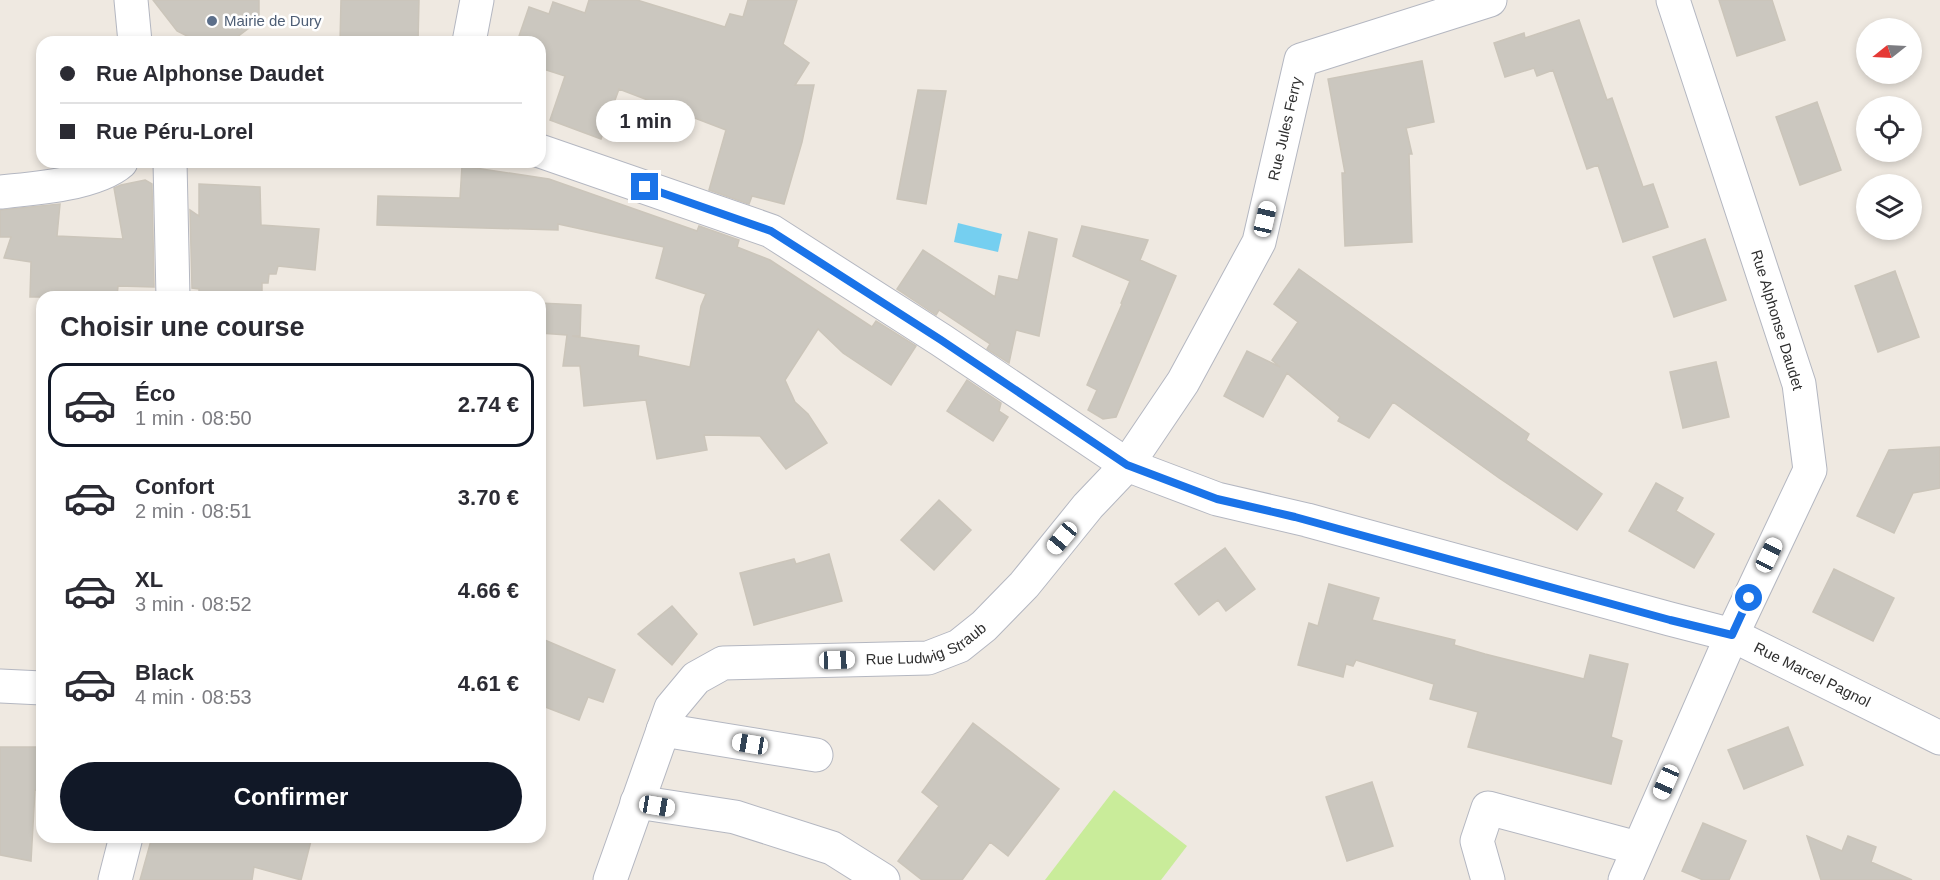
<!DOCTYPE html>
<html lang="fr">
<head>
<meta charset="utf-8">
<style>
  body { margin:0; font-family:Helvetica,sans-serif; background:#f2f2f3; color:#2b2b33; height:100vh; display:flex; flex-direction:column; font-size:22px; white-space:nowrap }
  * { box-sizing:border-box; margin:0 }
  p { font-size:20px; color:#7c7c81 }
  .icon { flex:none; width:33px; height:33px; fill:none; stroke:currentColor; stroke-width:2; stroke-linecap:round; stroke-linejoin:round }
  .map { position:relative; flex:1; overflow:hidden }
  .sheet { position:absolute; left:36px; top:291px; width:510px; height:552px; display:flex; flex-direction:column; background:#fff; border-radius:18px; box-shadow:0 3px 9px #0003 }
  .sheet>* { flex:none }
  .top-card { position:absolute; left:36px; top:36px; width:510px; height:132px; border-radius:18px; box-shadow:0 3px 9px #0003; display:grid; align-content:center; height:132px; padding:0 24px; background:#fff }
  .needle { width:39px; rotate:252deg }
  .tools { position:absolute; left:1856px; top:18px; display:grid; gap:12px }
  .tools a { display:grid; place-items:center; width:66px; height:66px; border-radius:50%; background:#fff; box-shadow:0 3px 9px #0003; font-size:30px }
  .end { position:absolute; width:27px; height:27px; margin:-14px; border:8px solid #1a73e8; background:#fff; box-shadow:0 0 0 3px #fff }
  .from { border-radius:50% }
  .bubble { position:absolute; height:42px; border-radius:21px; background:#fff; box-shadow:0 3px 9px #0003; font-size:20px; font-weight:800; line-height:42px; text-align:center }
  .car { position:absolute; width:18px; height:36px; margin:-18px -9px; border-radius:8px; box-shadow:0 0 4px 2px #0007; background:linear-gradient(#fff 24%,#345 0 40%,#fff 0 76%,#345 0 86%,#fff 0) }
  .top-card b { display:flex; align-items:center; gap:21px; height:57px; font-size:22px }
  .top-card b+b { border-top:2px solid #e1e1e2 }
  .top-card i { width:15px; height:15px; background:#2b2b33 }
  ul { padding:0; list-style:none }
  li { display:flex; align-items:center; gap:18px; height:84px; margin:0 12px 9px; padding:0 12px; border:3px solid transparent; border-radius:18px }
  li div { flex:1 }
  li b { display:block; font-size:22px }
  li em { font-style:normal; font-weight:800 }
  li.on { border-color:#111827 }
  li>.icon { width:54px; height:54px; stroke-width:1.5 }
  h2 { padding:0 24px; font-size:27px; line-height:72px }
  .action { display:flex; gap:12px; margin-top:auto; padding:12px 24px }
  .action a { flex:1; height:69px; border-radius:36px; background:#111827; color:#fff; font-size:24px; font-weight:800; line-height:69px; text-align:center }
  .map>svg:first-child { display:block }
  .pitch { fill:#c9ec9a }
  .water { fill:#75cff0 }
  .building { fill:#cbc7bf; stroke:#cbc5ba; stroke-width:1.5 }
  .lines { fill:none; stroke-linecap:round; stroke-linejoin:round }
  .minor-casing { stroke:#b4b7c1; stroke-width:35 }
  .minor { stroke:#fff; stroke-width:33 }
  .route { stroke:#1a73e8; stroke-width:8 }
  .service-dot { fill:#5c6f8a; stroke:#fff; stroke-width:2 }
  .labels { text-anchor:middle; stroke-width:5; stroke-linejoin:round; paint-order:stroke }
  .service-label { font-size:15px; fill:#4e5e75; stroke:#fff; text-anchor:start }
  .street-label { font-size:15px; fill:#2e2e2e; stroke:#fff }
</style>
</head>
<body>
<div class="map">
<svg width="1940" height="880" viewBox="0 0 1940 880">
  <rect width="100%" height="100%" fill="#efe9e1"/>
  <!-- pitch -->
  <path class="pitch" d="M1114,790L1187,846L1161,880H1045Z"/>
  <!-- water -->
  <path class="water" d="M958,223L1002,234L998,252L954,242Z"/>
  <!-- building -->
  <path class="building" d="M153,0H259V18L253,25L237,37L221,42H203L191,38L177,31Z
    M341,0H419L418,42H340Z
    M589,0H637L725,27L730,14L743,17L748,0H797L783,44L809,63L795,85H814L802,142L784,204L752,196L749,204L709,190L726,130L619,89L601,139L550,120L565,76L540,68V42H517L529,7L549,14L553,2L585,13Z
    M1719,0H1772L1785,40L1737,56Z
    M1579,20L1607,100L1612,98L1643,187L1653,184L1668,227L1623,242L1598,165L1587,169L1553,70L1537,76L1534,68L1505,77L1494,43L1524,33L1525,38Z
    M1422,61L1434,122L1406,128L1412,154H1409L1412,242L1345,246L1342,173H1345L1328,79Z
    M918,90L946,91L926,204L897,199Z
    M1817,102L1841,170L1800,185L1776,117Z
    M462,166L549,179L697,231L699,226L739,240L737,247L770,260L872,327L876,321L916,346L891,385L843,353L818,329L785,380L795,402L808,414L827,443L786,469L760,436L704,435L707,450L657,459L646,400L584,406L580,366H563L567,335L540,333V303L581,305L580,336H572L639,346L638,356L690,367L701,306L706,294L656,278L664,247L558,224V230L377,225L378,196L460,198Z
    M145,180L152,184L154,287L118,286L117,297H30L31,262L4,258L11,237H0V210L60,204L57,236L123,239L114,188L121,185Z
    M199,184L260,187L261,225L319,229L315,270L278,266L276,274H269L268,283H262V297H199V289L192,288L190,210L199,216Z
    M1082,226L1148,240L1140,260L1176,276L1116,417L1103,419L1088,410L1097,390L1087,385L1122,304L1121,303L1130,281L1073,256Z
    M1029,232L1057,239L1039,336L1016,330L1009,363L987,349L990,344L939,310L936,315L897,289L923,250L995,297L999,276L1018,280Z
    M1705,239L1726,300L1674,317L1653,257Z
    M1299,269L1529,434L1526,440L1602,494L1577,530L1499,478L1393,402L1369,438L1338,421L1340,417L1287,373L1263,417L1224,396L1247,351L1280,367L1272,360L1298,322L1274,304Z
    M1895,271L1919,337L1878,352L1855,286Z
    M1716,362L1729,417L1683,428L1670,372Z
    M967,380L1001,403L999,411L1008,417L993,441L947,411Z
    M1940,447V488L1913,493L1894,533L1857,516L1889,450Z
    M1656,483L1683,498L1676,511L1714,534L1694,568L1629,531Z
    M939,500L971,530L934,570L901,540Z
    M1225,548L1255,589L1226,611L1218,600L1199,615L1175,584Z
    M829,554L842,601L754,625L740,573L794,559L796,564Z
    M1834,569L1894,598L1873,641L1813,612Z
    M1329,584L1379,598L1372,620L1455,640L1454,645L1485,654L1584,679L1590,655L1628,664L1611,737L1622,741L1611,784L1468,747L1478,712L1430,699L1434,684L1356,660L1353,666L1346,664L1343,677L1298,665L1309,623L1318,626Z
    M672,606L697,634L672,665L638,634Z
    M540,638L615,670L603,702L588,697L579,720L540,705Z
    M973,723L1059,789L1008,856L990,842L962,880H922L898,861L939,806L922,792Z
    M1788,727L1803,765L1744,789L1728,750Z
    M0,747H42V791L35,790L31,861L0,855Z
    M1372,782L1393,846L1347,861L1326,797Z
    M1703,823L1746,841L1729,880H1703L1682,871Z
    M1807,836L1842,851L1848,836L1876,847L1871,862L1912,880H1821Z
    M152,837H312L301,880L254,867L252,880H140Z"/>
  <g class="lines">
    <defs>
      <g id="minor">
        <path d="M131,0L135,42"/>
        <path d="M469,42L477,0"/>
        <path id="s1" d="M540,151L771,231L941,340L1127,465L1217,499L1307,520L1670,619L1732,635L1940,738"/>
        <path d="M170,162L173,297"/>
        <path d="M0,192C33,189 96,184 121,162"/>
        <path d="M0,686L42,688"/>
        <path d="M663,730L816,755"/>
        <path d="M637,802L735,817L832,848L883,880"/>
        <path d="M115,880L126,837"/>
        <path id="s2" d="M610,880L671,708L696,678L723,663L928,658L959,646L984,626L1024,585L1088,506L1127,465L1183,382L1259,242L1301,60L1490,0"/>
        <path d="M1488,880L1477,841L1488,808L1637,848"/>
        <path d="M1625,880L1732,635L1810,470L1799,384L1673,0"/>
      </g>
    </defs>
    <!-- minor casing -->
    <use href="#minor" class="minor-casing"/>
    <!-- minor -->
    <use href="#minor" class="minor"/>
  </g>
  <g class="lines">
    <!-- route -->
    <path class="route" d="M645,187L771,231L941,340L1127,465L1217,499L1295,517L1670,620L1732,635L1749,598"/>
  </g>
  <!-- markers -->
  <circle class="service-dot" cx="212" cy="21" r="6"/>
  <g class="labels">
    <!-- service labels -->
    <g class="service-label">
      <text x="224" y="26">Mairie de Dury</text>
    </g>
    <!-- street labels -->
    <g class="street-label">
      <text dy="5" stroke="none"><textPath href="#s2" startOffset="1114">Rue Jules Ferry</textPath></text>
      <text transform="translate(1777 320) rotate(73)" y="5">Rue Alphonse Daudet</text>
      <text dy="5" stroke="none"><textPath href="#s2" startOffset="459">Rue Ludwig Straub</textPath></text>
      <text dy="5" stroke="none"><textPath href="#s1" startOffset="1389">Rue Marcel Pagnol</textPath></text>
    </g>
  </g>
</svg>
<div class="tools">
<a><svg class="needle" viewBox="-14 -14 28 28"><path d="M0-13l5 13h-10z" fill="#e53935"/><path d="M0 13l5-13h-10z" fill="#7c7c81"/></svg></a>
<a><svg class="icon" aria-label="locate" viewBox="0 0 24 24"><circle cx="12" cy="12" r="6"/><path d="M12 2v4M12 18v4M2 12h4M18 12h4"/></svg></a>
<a><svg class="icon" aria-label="layers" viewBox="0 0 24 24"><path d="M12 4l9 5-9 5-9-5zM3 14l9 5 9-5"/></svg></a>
</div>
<i class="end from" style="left:1749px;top:598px"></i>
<i class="end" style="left:645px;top:187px"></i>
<div class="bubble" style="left:596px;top:100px;width:99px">1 min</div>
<i class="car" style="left:1265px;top:219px;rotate:13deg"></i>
<i class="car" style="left:1062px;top:538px;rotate:220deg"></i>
<i class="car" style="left:1769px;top:555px;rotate:26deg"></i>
<i class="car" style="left:837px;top:660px;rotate:88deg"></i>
<i class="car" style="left:750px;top:744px;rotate:279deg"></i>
<i class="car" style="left:1666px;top:782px;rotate:204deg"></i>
<i class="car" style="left:657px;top:806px;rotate:99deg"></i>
<div class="top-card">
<b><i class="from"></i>Rue Alphonse Daudet</b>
<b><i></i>Rue Péru-Lorel</b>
</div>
<section class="sheet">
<h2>Choisir une course</h2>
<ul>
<li class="on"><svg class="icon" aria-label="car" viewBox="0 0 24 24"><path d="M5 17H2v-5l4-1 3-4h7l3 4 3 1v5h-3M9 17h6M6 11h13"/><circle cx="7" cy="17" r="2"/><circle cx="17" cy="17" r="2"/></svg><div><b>Éco</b><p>1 min · 08:50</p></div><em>2.74 €</em></li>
<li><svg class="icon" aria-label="car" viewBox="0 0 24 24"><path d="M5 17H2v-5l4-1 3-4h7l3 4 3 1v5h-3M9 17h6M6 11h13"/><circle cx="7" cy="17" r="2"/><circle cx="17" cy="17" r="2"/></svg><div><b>Confort</b><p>2 min · 08:51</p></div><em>3.70 €</em></li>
<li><svg class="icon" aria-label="car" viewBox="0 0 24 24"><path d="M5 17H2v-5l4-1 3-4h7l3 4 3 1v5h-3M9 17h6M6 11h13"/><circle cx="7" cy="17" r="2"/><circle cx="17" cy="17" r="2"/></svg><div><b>XL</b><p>3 min · 08:52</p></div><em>4.66 €</em></li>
<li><svg class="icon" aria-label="car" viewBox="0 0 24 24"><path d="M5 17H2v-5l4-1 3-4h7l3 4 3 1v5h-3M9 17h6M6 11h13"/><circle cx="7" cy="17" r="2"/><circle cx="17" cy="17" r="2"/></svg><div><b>Black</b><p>4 min · 08:53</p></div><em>4.61 €</em></li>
</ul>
<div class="action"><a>Confirmer</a></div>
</section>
</div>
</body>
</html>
